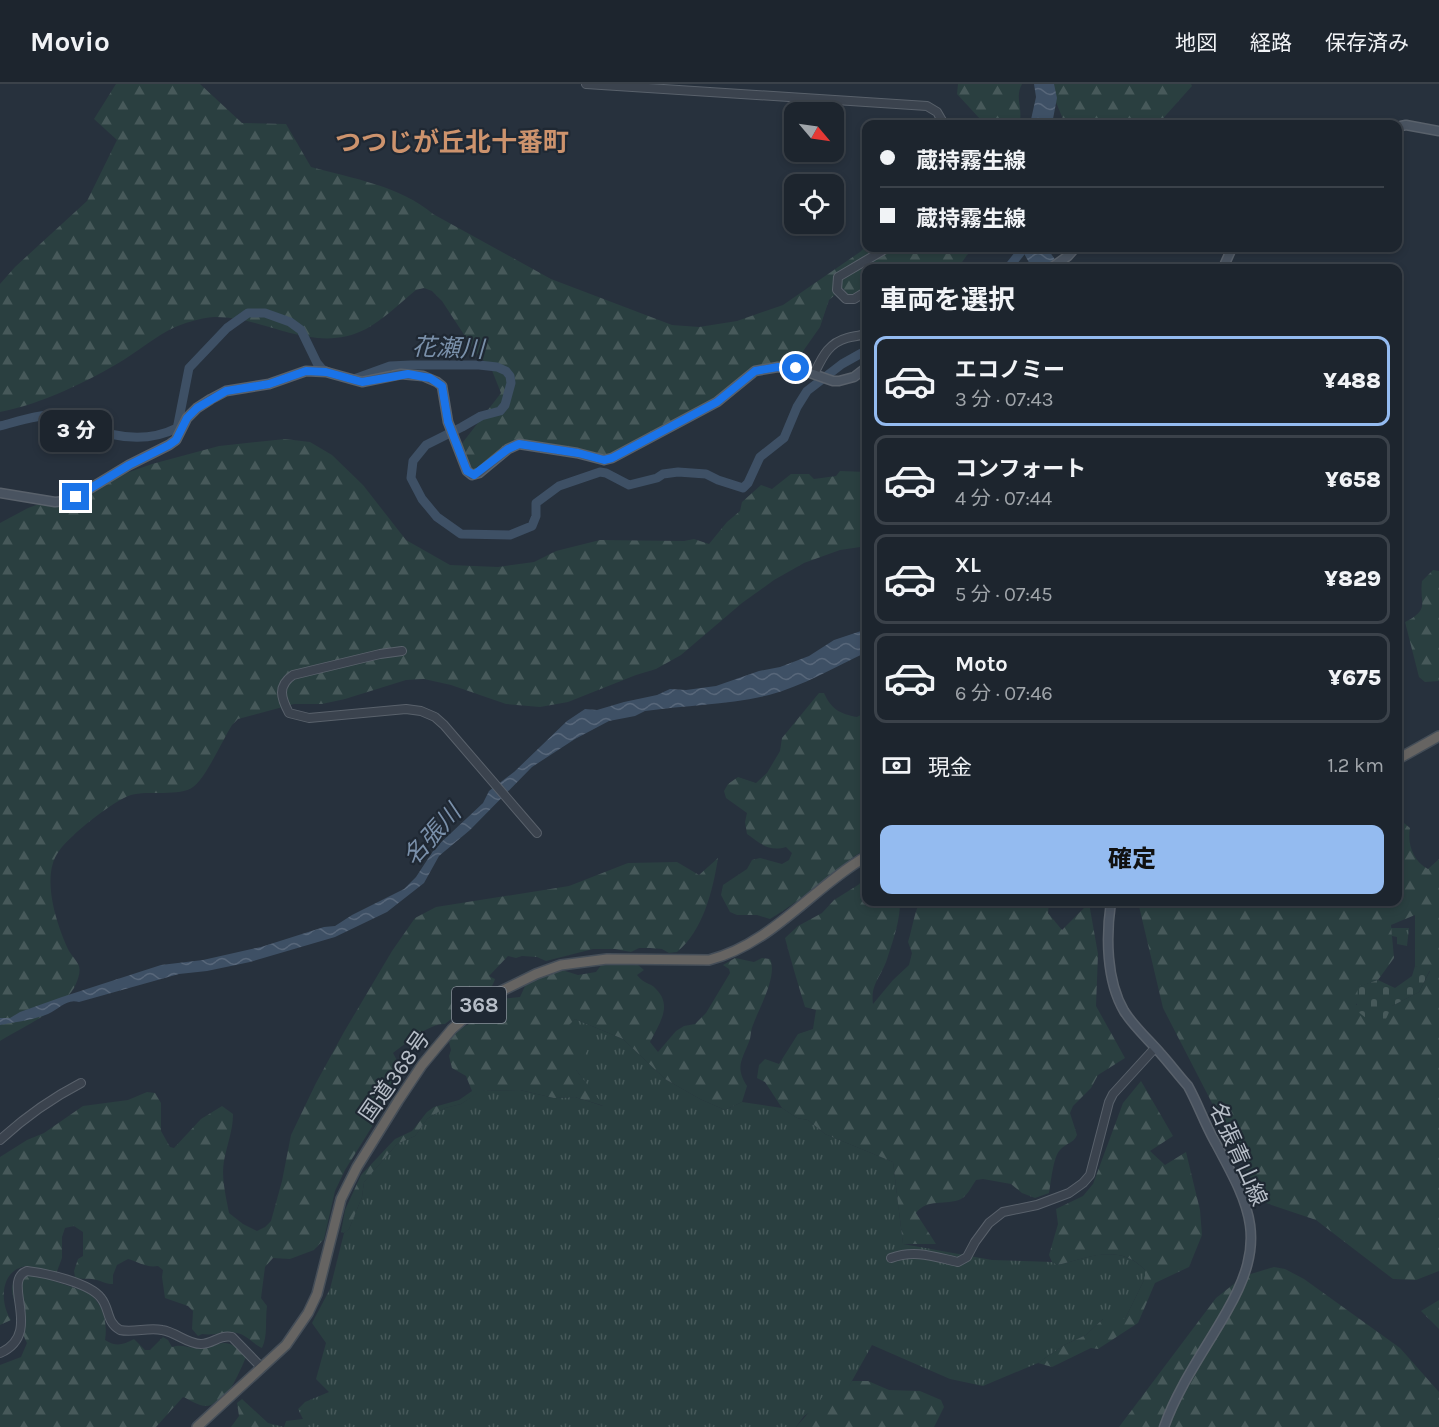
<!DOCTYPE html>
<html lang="ja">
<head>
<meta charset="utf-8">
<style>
  body { margin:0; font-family:Karla,"Noto Sans JP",sans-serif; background:#252d36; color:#f1f3f6; height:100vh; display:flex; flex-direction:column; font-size:22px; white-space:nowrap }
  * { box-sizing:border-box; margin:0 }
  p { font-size:20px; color:#a0a5aa }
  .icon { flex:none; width:33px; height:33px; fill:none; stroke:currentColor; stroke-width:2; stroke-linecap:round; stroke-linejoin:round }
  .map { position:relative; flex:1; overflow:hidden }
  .details { position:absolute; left:862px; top:180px; width:540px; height:642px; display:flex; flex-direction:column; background:#1d252e; border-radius:12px; box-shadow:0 3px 9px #0003,0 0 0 2px #3b424a }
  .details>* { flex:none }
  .guide { position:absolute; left:862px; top:36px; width:540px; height:132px; border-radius:12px; box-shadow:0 3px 9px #0003,0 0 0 2px #3b424a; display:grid; align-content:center; height:132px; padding:0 18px; background:#1d252e }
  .needle { width:39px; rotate:119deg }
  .controls { position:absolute; left:784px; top:18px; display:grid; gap:12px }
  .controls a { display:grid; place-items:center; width:60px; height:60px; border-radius:12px; background:#1d252e; box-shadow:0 3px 9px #0003,0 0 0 2px #3b424a; font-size:30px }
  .end { position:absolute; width:27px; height:27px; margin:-14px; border:8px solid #1a73e8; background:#fff; box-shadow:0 0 0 3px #fff }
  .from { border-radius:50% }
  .bubble { position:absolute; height:42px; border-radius:12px; background:#1d252e; box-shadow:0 3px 9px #0003,0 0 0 2px #3b424a; font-size:20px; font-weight:800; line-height:42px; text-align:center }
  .guide b { display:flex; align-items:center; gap:21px; height:57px; font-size:22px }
  .guide b+b { border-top:2px solid #3b424a }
  .guide i { width:15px; height:15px; background:#f1f3f6 }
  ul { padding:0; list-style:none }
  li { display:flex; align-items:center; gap:18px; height:90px; margin:0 12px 9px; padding:0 6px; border:3px solid #3b424a; border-radius:12px }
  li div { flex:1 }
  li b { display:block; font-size:22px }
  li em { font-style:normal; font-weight:800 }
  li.active { border-color:#94bbf0 }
  li>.icon { width:54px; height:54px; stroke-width:1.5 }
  h2 { padding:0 18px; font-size:27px; line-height:72px }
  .pay { display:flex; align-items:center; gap:15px; height:66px; padding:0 18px; font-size:22px }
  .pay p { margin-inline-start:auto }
  .cta { display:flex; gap:12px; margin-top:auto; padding:12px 18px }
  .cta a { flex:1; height:69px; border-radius:12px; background:#94bbf0; color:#111; font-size:24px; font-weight:800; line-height:69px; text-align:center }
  header { display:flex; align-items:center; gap:36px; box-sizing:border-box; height:84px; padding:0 30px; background:#1d252e; border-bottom:2px solid #3b424a }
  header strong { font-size:28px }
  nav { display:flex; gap:33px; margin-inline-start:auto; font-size:21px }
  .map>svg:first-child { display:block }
  .grass { fill:url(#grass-tufts) }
  .forest { fill:url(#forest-firs); fill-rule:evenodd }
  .cemetery { fill:url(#cemetery-stones) }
  .water { fill:url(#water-waves) }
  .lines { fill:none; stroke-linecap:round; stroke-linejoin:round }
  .river { stroke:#3e5065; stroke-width:9 }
  .tertiary-casing { stroke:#59616b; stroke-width:10 }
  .secondary-casing { stroke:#59616b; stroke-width:11 }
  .trunk-casing { stroke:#454e58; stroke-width:12 }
  .tertiary { stroke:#3b434e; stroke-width:8 }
  .secondary { stroke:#495360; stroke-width:8 }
  .trunk { stroke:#666462; stroke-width:9 }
  .route { stroke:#1a73e8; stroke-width:8 }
  .labels { text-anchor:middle; stroke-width:4.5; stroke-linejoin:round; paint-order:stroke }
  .shield { fill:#1f2833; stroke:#89919b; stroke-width:1.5 }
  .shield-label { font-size:21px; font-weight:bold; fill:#b7bec8 }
  .street-label { font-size:22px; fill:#b7bec8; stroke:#1f2833 }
  .water-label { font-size:24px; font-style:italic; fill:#7a90aa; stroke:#1f2833 }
  .quarter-label { font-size:26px; font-weight:bold; fill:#cd936d; stroke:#1f2833 }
</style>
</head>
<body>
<header>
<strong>Movio</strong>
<nav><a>地図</a><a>経路</a><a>保存済み</a></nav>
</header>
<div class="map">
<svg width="1439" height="1343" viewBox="0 0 1439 1343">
  <defs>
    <pattern id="grass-tufts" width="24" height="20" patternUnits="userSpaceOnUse" patternTransform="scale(1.5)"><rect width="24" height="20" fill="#2a3f40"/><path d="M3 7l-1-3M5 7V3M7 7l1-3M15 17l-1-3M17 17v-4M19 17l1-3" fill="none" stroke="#47595a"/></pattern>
    <pattern id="forest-firs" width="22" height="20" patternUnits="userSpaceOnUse" patternTransform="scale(1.5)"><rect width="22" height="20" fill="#2a3f40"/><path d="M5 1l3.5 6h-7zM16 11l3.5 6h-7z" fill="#47595a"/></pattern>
    <pattern id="cemetery-stones" width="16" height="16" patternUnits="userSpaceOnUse" patternTransform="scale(1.5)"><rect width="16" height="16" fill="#2a3f40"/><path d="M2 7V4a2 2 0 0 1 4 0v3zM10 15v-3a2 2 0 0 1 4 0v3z" fill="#47595a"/></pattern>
    <pattern id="water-waves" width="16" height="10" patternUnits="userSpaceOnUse" patternTransform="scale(1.5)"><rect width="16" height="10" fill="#3e5065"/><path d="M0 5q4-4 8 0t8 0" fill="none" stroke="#58677a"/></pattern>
  </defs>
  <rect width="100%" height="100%" fill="#27313d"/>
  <!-- grass -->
  <path class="grass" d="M1391,844H1409L1407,862L1397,860V853L1392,852Z
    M575,935L623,955L665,995L700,1015L725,1026L742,1018L782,1024L797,1034L808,1036L825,1050L893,1078L903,1160L992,1176L1052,1178L1058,1181C1089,1173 1119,1159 1145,1186V1194L1125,1235H1103L1086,1251L1064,1261L1038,1279L983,1302L950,1295L872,1261L848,1304L804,1332L796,1343H268V1339L284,1343L286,1337L303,1335L298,1325L305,1318L329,1308L316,1295L326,1259L312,1239L330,1205L344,1149L349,1145L362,1113L364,1098L397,1060L415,1052L427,1035L445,1024L461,1020L480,1007L520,1006L554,1014L575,1013L603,1022L576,986L566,943Z"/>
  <!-- forest -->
  <path class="forest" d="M116,0H200L242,39L286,40L311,83C351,94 401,102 433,130L551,195L672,241L699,243L737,237L783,221L860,168L867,161V164H976L967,171L958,184H867V204L854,211H848L843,204L829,216L820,243L794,280L764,281L747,289L716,316L607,374L519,357L472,389L460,362L501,309L491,284L476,269L442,217L432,207L424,204L416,206C400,219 384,235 366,245C314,272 264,232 215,233C205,233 192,237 183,240C162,247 144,263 125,275C89,297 42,320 0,328V200L15,183L87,117L117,56L94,35Z
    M958,0H1022C1014,14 1024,26 1019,40H979L981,36L957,10Z
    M1052,0H1191L1192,2L1158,40H1150L1129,34L1125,40H1065L1053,11Z
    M285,355L310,358L332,371L363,401L406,456L450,481L498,483L534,478L556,467L600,456L684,457L694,455L709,460L727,438L740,427L742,418L761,401L772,405L791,390H809L814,395L836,392L840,387L867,388V462L840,466L804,479L774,496L742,519L681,571L656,585L636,591L568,618L540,623L506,620L451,601L424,595L406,596L345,615L322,620H294L238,635L232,641C223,655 206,694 193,703C180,713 148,706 131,711C114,716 69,752 59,767C40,792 57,842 69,867C72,872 77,877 79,882C81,889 77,898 74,904C61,926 21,944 0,957V439L28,424L152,380L219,362Z
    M1433,486L1439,487V597L1425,598L1419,593L1405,538C1431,525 1419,520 1422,497Z
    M819,609H824C831,625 840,630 857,633L866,628L867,621V764C833,785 805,815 770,835L757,831H737L730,828L721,811L723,801L747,785L752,776L760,774L782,780L789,776L792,769L786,763C769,768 761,760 747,750L745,738L747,729L726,714L724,707L728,700L738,693L756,699L767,689L780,667L782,654Z
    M1398,734L1410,744C1407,760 1413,777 1428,785L1439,775V1187L1416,1196L1393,1195L1316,1136L1263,1118L1163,924L1138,818H1398ZM1415,831V882L1430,887L1419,908L1392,922L1356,921L1359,916L1358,903L1378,896L1394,874L1391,841Z
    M718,774C713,806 703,847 677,868L669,869L662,865L650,864H639L631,868L615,865H593L546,877L537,873L522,872L516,874L508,872L489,892L495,895C489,916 461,926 445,940C430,939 406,959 393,969L400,982L393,1009L345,1086L335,1107L324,1155L314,1166L290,1175L273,1174L265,1183L261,1214L267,1222C265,1236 268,1252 262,1264C253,1260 247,1251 237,1249C225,1247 214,1252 202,1250L198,1252L192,1245L193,1227L188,1222L165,1214L162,1193L163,1186L158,1182C146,1184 139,1178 128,1175L117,1181L113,1191V1200C106,1200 104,1198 97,1196C90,1194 82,1196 75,1193L74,1187L78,1175L83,1172V1148L74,1142L65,1144L62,1153V1174L56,1190C45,1186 34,1181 22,1183C0,1189 0,1220 11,1236L0,1241V1073L27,1056L44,1049L83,1022L128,1016L147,1008L155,1009L161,1019V1047L170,1063L174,1064L201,1035L222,1022L233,1030C233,1047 227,1060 224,1077C221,1094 226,1112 229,1129L243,1140L257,1147L265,1143L271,1137L282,1097L291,1051L316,999L344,948L392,867L415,834L436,823L569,802L628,779L677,778L699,791Z
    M867,792V818H900C900,836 894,854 888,872C883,891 870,899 873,920L893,896L909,881L912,869L908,858C912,847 915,823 921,818H1049L1048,829L1062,846L1089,819L1098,870L1096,922L1125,974L1098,991L1091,1004L1073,1022L1070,1029L1077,1051C1073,1060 1066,1059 1060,1066C1053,1073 1051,1099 1049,1109L1035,1114L1022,1109L1011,1100L983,1095L976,1096C972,1102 967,1112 961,1115C946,1122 927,1114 916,1129L936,1160H903L893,1078L825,1050L808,1036L797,1034L782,1024L765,998L757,994L759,981L765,975L779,980L798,950L813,945L816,926L805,923C798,900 791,877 785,854L798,842L822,829L834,816L858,801Z
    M735,874L754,878L762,874L770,875C778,892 759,924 753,941C751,945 751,950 750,955C743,975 734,982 747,1002L742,1018L725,1026L700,1015L665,995L623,955L575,935L567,943L588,965L576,986L604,1022L575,1013L554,1014L520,1006L481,1007L461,1020L445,1024L427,1035L415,1052L397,1060L364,1098L362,1113L349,1145L344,1149L341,1148L345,1126L361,1091L395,1055L412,1047L427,1028L434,1023L459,1016L472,1007L466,992L452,984L449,972L451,966L449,958C455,948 462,943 473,938L479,940L486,937L502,915L520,913L526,900L537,892L562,886L578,891L596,888L602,880L638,881L644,886L637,891C645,901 650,898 656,905C673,922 659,940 650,958L658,968L676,947L684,942L695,940L706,929L730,889L729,885L723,881Z
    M1141,997L1173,1052L1150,1067L1165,1081L1186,1068L1200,1126L1202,1151L1189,1183L1155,1199L1138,1239L1098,1265L1091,1264L1052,1283L1038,1279L1064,1261L1086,1251L1103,1235L1118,1232L1125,1235L1145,1194V1186C1120,1159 1089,1173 1058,1181L1052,1178L1049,1171L1058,1140L1056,1125L1083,1112L1093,1100L1123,1019Z
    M1274,1183L1285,1185L1304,1195L1400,1264L1439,1308V1343H1119L1216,1214L1244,1192Z
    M35,1191L87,1208C103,1218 108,1239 105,1256C116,1263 123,1261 134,1255L145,1266H150L163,1253L168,1256L172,1263C181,1260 186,1263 195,1264C218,1268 222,1245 246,1273C241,1286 234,1298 228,1310C221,1312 217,1318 211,1321C202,1325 191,1316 183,1313L156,1343H0V1281L21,1273L27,1259C22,1250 22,1242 19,1232C14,1211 0,1194 35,1191Z
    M1439,1216V1245L1421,1227Z
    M852,1297H868L889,1306L920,1307L941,1316L944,1323L934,1343H796L826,1309L834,1305C843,1307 847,1306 852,1297Z
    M242,1315L268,1339V1343H231L239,1332L237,1319Z"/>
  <!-- cemetery -->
  <path class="cemetery" d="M1415,882L1430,886L1419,908L1392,922L1385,937L1371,938L1357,927C1356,919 1359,913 1357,903L1378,896L1395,904L1412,892Z"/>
  <!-- water -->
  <path class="water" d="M1034,0H1054L1057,14L1052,40H1030L1036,13Z
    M1021,164H1047L1061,184H1032Z
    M867,545V568C835,583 803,602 769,611C728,621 686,621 645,627L635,632L609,637L575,655L532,683L470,746L439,772L424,799L387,828L335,853L250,878L207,887L179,890L79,918C67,914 59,925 48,930C33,936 16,938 0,941V934H10L20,928L62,913L161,881L203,876L261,863L324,843L335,842L352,831L404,805L416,793L435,764L483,719L489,707L514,688L567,637L585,625L597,626L624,618L657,611L670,605L686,606L716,602L759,587L780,583L809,572L834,556Z"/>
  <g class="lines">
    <!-- river -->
    <path class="river" d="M1008,184L1024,164
      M350,295H354L390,282L411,281H479L497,283L506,287L510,292L511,299L505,321L500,327L481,332L462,343L426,361L413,377L411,394L422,415L437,433L461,450L510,451L532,442L536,432V419L559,402L600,388L606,389L629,401L657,394L663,390L678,388L706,390L718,396L743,404L748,399L760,373L784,354L797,323L807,307L842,280L867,266
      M0,342C16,338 38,330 55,331C66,332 76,338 86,342C115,354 147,359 177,344L178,340L189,284L227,244L248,229H265L290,238L301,246L317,279L322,285L331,289"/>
    <defs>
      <path id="tertiary" d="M586,0L927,22L937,28L944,40
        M867,207L854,215H846L837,206L838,193L887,164
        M814,290C822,274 828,259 847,254C854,252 861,252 867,249
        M402,567L380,570L293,591C277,602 281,614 289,629L309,634L406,625L421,627L435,633L444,641L537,749
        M0,1056C24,1034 52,1014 81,999
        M891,1174C915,1165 935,1173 958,1178L967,1173L975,1158L989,1139L1003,1128L1037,1121L1069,1109L1083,1099L1090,1091L1109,1018L1113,1010L1155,964
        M0,1269C45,1249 0,1197 27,1187C46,1189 90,1199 101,1214C110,1225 106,1238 120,1246C134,1249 148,1243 162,1246C176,1248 187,1260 201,1260C213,1260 220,1250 232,1253L262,1284"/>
      <path id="secondary" d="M1398,46L1401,42L1406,41L1439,47
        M1051,184L1068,172L1075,164
        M1223,184L1232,164
        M0,409L55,418L65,417L76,413L129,381L169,361L176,356L187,334L197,324L211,315L226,307L269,300L306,287L326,288L362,298L401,290L423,292L437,298L442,302L448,338L467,387L472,391L479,389L508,365L519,360L577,369L604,376L612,374L717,318L755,287L778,283L796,284L833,297H839L854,293L867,283
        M1111,818C1106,852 1106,896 1124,927C1134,943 1149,956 1161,970C1170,980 1179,992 1188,1002C1198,1020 1204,1038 1214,1056C1250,1123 1269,1154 1227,1227C1205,1266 1179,1301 1164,1343"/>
      <path id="trunk" d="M1398,675L1439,652
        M197,1343L286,1261L308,1229L317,1210L341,1115L357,1083L398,1017L422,981L452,945L489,913L536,890L561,881L607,875L709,876C772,860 813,803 867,772"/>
    </defs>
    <!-- tertiary casing -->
    <use href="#tertiary" class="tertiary-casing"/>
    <!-- secondary casing -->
    <use href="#secondary" class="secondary-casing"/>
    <!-- trunk casing -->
    <use href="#trunk" class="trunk-casing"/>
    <!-- tertiary -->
    <use href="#tertiary" class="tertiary"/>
    <!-- secondary -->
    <use href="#secondary" class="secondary"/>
    <!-- trunk -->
    <use href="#trunk" class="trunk"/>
  </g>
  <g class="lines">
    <!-- route -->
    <path class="route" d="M76,413L129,381L169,361L176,356L187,334L197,324L226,307L269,300L306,287L326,288L362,298L408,290L430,294L442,302L448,338L467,387L474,391L508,365L519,360L578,369L604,376L612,374L717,318L755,287L778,283L796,284"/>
  </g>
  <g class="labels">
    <!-- shield labels -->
    <rect class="shield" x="452" y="903" width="54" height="36" rx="4.5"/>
    <g class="shield-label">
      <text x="479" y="928">368</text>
    </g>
    <!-- street labels -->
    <g class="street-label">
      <text transform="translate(394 992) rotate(-55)" y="8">国道368号</text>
      <text transform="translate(1239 1070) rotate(66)" y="8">名張青山線</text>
    </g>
    <!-- water labels -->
    <g class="water-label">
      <text transform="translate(448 264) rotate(2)" y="8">花瀬川</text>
      <text transform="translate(432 751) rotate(-48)" y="8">名張川</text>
    </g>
    <!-- quarter labels -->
    <g class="quarter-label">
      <text x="452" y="67">つつじが丘北十番町</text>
    </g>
  </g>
</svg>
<div class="controls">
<a><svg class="needle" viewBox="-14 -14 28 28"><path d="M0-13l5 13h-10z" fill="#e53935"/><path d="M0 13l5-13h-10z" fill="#a0a5aa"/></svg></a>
<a><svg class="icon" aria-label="locate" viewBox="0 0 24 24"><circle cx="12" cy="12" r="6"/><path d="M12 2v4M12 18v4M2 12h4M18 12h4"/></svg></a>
</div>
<i class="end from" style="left:796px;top:284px"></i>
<i class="end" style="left:76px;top:413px"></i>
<div class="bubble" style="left:40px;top:326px;width:72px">3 分</div>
<div class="guide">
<b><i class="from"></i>蔵持霧生線</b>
<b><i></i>蔵持霧生線</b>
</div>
<section class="details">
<h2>車両を選択</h2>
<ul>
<li class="active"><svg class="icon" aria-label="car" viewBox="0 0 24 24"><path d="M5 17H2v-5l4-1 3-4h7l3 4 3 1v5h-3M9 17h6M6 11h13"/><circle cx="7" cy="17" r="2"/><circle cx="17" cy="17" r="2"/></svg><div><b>エコノミー</b><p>3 分 · 07:43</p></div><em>¥488</em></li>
<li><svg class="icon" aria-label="car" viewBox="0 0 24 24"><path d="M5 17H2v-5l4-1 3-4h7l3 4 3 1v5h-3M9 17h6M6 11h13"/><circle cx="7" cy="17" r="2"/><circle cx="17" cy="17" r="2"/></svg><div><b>コンフォート</b><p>4 分 · 07:44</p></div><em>¥658</em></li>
<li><svg class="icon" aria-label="car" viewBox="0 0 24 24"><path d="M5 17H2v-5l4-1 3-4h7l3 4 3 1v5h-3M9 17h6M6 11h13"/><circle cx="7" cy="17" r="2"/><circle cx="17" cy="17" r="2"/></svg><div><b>XL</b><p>5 分 · 07:45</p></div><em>¥829</em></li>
<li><svg class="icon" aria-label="car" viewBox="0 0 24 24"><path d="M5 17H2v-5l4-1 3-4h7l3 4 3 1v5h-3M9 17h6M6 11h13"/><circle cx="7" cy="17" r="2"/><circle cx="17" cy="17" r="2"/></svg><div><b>Moto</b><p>6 分 · 07:46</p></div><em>¥675</em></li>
</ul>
<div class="pay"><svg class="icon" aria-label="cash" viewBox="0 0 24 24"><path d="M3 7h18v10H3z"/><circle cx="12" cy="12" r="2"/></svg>現金<p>1.2 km</p></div>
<div class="cta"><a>確定</a></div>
</section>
</div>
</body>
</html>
